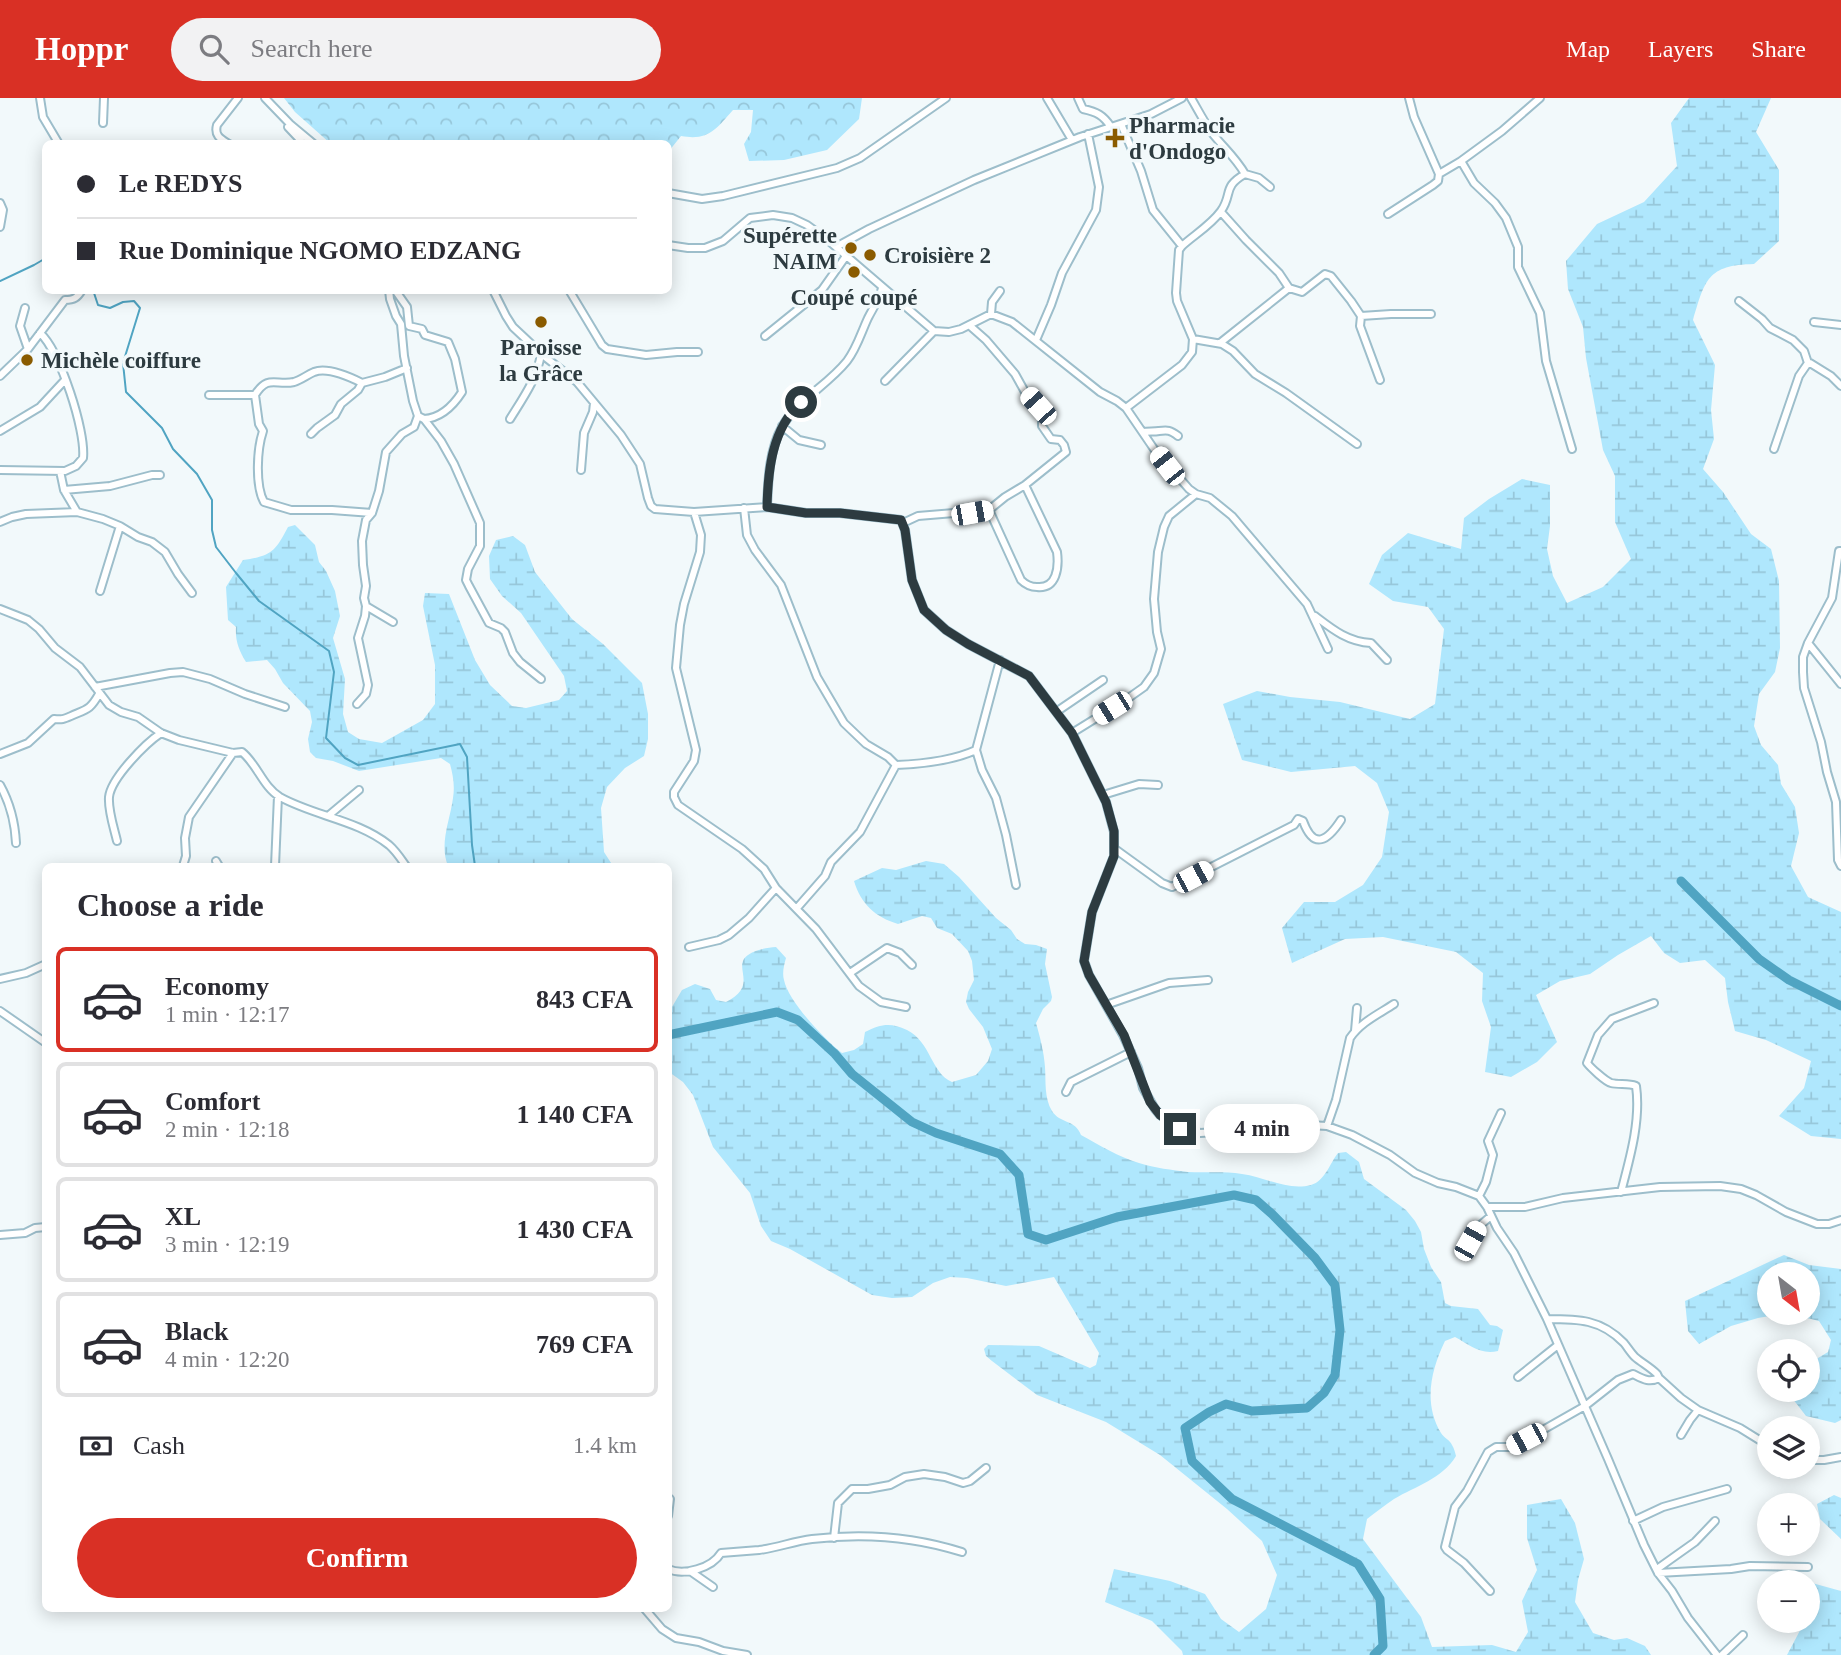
<!DOCTYPE html>
<html lang="en">
<head>
<meta charset="utf-8">
<style>
  body { margin:0; font-family:Georgia,serif; background:#f2f2f3; color:#2b2b33; height:100vh; display:flex; flex-direction:column; font-size:26px; white-space:nowrap }
  * { box-sizing:border-box; margin:0 }
  p { font-size:23px; color:#7c7c81 }
  .icon { flex:none; width:38px; height:38px; fill:none; stroke:currentColor; stroke-width:2; stroke-linecap:round; stroke-linejoin:round }
  .map { position:relative; flex:1; overflow:hidden }
  .panel { position:absolute; left:42px; top:765px; width:630px; height:749px; display:flex; flex-direction:column; background:#fff; border-radius:10px; box-shadow:0 4px 18px #0003 }
  .panel>* { flex:none }
  .hud { position:absolute; left:42px; top:42px; width:630px; height:154px; border-radius:10px; box-shadow:0 4px 18px #0003; display:grid; align-content:center; height:154px; padding:0 35px; background:#fff }
  .needle { width:46px; rotate:149deg }
  .controls { position:absolute; left:1757px; top:1164px; display:grid; gap:14px }
  .controls a { display:grid; place-items:center; width:63px; height:63px; border-radius:50%; background:#fff; box-shadow:0 4px 18px #0003; font-size:35px }
  .end { position:absolute; width:32px; height:32px; margin:-16px; border:9px solid #2d3b40; background:#fff; box-shadow:0 0 0 4px #fff }
  .from { border-radius:50% }
  .bubble { position:absolute; height:49px; border-radius:24px; background:#fff; box-shadow:0 4px 18px #0003; font-size:23px; font-weight:700; line-height:49px; text-align:center }
  .car { position:absolute; width:21px; height:42px; margin:-21px -10px; border-radius:9px; box-shadow:0 0 5px 2px #0007; background:linear-gradient(#fff 24%,#345 0 40%,#fff 0 76%,#345 0 86%,#fff 0) }
  .hud b { display:flex; align-items:center; gap:24px; height:66px; font-size:26px }
  .hud b+b { border-top:2px solid #e1e1e2 }
  .hud i { width:18px; height:18px; background:#2b2b33 }
  ul { padding:0; list-style:none }
  li { display:flex; align-items:center; gap:21px; height:105px; margin:0 14px 10px; padding:0 21px; border:4px solid #e1e1e2; border-radius:10px }
  li div { flex:1 }
  li b { display:block; font-size:26px }
  li em { font-style:normal; font-weight:700 }
  li.current { border-color:#d93025 }
  li>.icon { width:63px; height:63px; stroke-width:1.5 }
  h2 { padding:0 35px; font-size:32px; line-height:84px }
  .pay { display:flex; align-items:center; gap:18px; height:77px; padding:0 35px; font-size:26px }
  .pay p { margin-inline-start:auto }
  .button { display:flex; gap:14px; margin-top:auto; padding:14px 35px }
  .button a { flex:1; height:80px; border-radius:42px; background:#d93025; color:#fff; font-size:28px; font-weight:700; line-height:80px; text-align:center }
  header { display:flex; align-items:center; gap:42px; box-sizing:border-box; height:98px; padding:0 35px; background:#d93025; color:#fff }
  header strong { font-size:33px }
  nav { display:flex; gap:38px; margin-inline-start:auto; font-size:24px }
  .search { width:490px; height:63px; background:#f2f2f3; display:flex; align-items:center; gap:18px; box-sizing:border-box; padding:0 24px; border-radius:38px; color:#7c7c81; font-size:26px }
  .map>svg:first-child { display:block }
  .forest { fill:url(#forest-crowns) }
  .wetland { fill:url(#wetland-marsh); fill-rule:evenodd }
  .lines { fill:none; stroke-linecap:round; stroke-linejoin:round }
  .stream { stroke:#50a4c2; stroke-width:2 }
  .river { stroke:#50a4c2; stroke-width:9 }
  .minor-casing { stroke:#9dbecb; stroke-width:10 }
  .minor { stroke:#fff; stroke-width:6 }
  .route { stroke:#2d3b40; stroke-width:9 }
  .poi-dot { fill:#8a5b00; stroke:#f2f9fb; stroke-width:2.5 }
  .labels { text-anchor:middle; stroke-width:7; stroke-linejoin:round; paint-order:stroke }
  .poi-label { font-size:23px; font-weight:bold; fill:#2d3b40; stroke:#f2f9fb; text-anchor:start }
</style>
</head>
<body>
<header>
<strong>Hoppr</strong>
<div class="search"><svg class="icon" aria-label="search" viewBox="0 0 24 24"><circle cx="10" cy="10" r="6"/><path d="M15 15l6 6"/></svg>Search here</div>
<nav><a>Map</a><a>Layers</a><a>Share</a></nav>
</header>
<div class="map">
<svg width="1841" height="1557" viewBox="0 0 1841 1557">
  <defs>
    <pattern id="forest-crowns" width="20" height="18" patternUnits="userSpaceOnUse" patternTransform="scale(1.75)"><rect width="20" height="18" fill="#afe7fd"/><path d="M2 6a3 3 0 1 1 6 0M12 15a3 3 0 1 1 6 0" fill="none" stroke="#97c7da"/></pattern>
    <pattern id="wetland-marsh" width="20" height="14" patternUnits="userSpaceOnUse" patternTransform="scale(1.75)"><rect width="20" height="14" fill="#afe7fd"/><path d="M1 5h8M5 5V1M11 12h8M15 12V8" fill="none" stroke="#97c7da"/></pattern>
  </defs>
  <rect width="100%" height="100%" fill="#f2f9fb"/>
  <!-- forest -->
  <path class="forest" d="M284,0H862L859,21L827,52L784,62L749,63L744,46L751,34L753,12H733C716,31 709,43 681,38L669,53L668,46H331L295,14Z"/>
  <!-- wetland -->
  <path class="wetland" d="M1689,0H1771L1756,34L1779,72V143L1754,166C1707,167 1705,182 1693,222L1715,267L1711,312L1714,341L1703,371L1723,394L1751,436L1771,451L1779,483L1780,550L1775,574L1759,596L1754,628L1761,647L1778,667L1781,686L1795,709L1799,735L1791,768L1808,799L1841,814V1041L1811,1038L1779,1018L1804,990L1811,963L1766,942L1735,933L1728,904L1725,880L1705,862L1680,865L1664,855L1651,838L1618,857L1590,876L1560,883L1536,897L1557,944L1537,964L1511,979L1485,974L1491,929L1482,903L1483,875L1456,854L1383,839L1345,841L1292,865L1282,830L1304,804H1335L1363,787L1382,759L1389,714L1377,685L1355,668L1291,674L1242,662L1223,606L1257,593L1290,599L1340,604L1410,621L1435,606L1444,531L1428,509L1393,503L1369,486L1382,457L1408,435L1461,451L1464,420L1489,401L1522,381L1550,387V428L1547,451L1553,478L1567,505L1603,489L1631,461L1615,424V378L1603,352L1586,260L1583,229L1568,191L1566,163L1597,126L1644,104L1677,68L1671,25Z
    M295,427L315,447L319,464L326,473L335,493L340,518L333,540L345,581L343,616L348,634L359,641L382,645L423,622L435,606V567L423,508L425,495L449,496L475,562L490,587L512,608L526,610L559,602L567,593L564,578L521,515L502,498L490,481L489,458L496,442L513,438L525,447L535,474L572,521L603,546L642,585L648,616V641L644,658L625,670L607,689L601,710L604,754L613,768H448C439,746 450,723 453,700C455,688 453,677 450,666L441,660L359,673L333,663L316,660L310,654L308,641L312,624L310,613L283,585L275,571L267,562L246,564C239,552 235,543 236,529L228,522L226,489L243,462C271,458 275,454 288,429Z
    M926,763L944,766L959,779L996,820L1011,832L1017,841L1025,846L1036,847L1047,851L1045,866L1052,899L1051,903L1043,911L1036,925C1040,939 1044,954 1045,969C1046,983 1044,1000 1052,1013C1060,1026 1075,1021 1081,1037C1099,1047 1119,1059 1139,1065C1155,1070 1172,1072 1188,1074C1205,1075 1224,1073 1242,1076C1265,1079 1287,1093 1311,1087C1325,1083 1330,1065 1338,1055L1346,1054L1359,1064L1364,1081L1406,1112L1415,1123L1421,1134L1424,1151L1431,1169L1441,1184L1445,1205L1451,1208L1478,1211L1490,1227L1497,1228L1503,1232L1498,1253C1480,1257 1470,1247 1455,1239L1445,1243C1431,1272 1423,1305 1441,1335C1444,1340 1450,1342 1452,1347C1454,1350 1455,1354 1456,1358C1442,1381 1416,1388 1394,1401C1385,1407 1376,1414 1367,1421L1363,1441L1421,1519L1432,1549L1492,1547L1516,1554L1528,1534L1522,1503L1537,1472L1527,1440V1407L1561,1401L1575,1425L1584,1461L1578,1482L1575,1504L1593,1535L1614,1542L1627,1540L1645,1548L1651,1557H1183L1182,1553L1152,1523L1105,1504L1114,1471L1170,1483L1205,1496L1221,1521L1239,1534L1266,1511L1277,1477L1262,1443L1227,1411L1160,1357L1106,1324L1037,1297L992,1263L986,1258L984,1251L988,1247L1039,1248L1090,1270L1096,1267L1099,1255L1054,1179L1006,1188L967,1180L950,1179L933,1185L912,1199L892,1200L872,1197L790,1151L771,1143L761,1128L750,1095L713,1049L693,997L683,984L669,974V914L682,892L695,886L710,891L716,902L726,904C760,887 731,869 748,857C756,851 767,850 776,849L786,860C784,867 782,875 784,882C788,903 825,942 842,955L854,952L863,946L865,934C881,926 890,924 907,932C931,944 931,975 952,984L976,977L988,963L992,951L983,929L969,911L966,904L968,894L974,882L972,863L968,853L952,836L937,830L931,820L922,818L898,826C875,819 861,806 854,783L882,770L896,772Z
    M1784,1157L1809,1167L1841,1171V1322L1835,1325L1806,1318L1786,1292H1808V1266L1828,1254L1831,1242L1819,1223L1787,1215L1758,1220L1731,1228L1699,1246L1688,1233L1685,1203ZM1808,1176V1214H1769V1176Z
    M1834,1397L1841,1400V1441L1820,1421L1817,1406Z
    M1812,1485L1841,1493V1557H1787L1805,1523L1808,1522Z"/>
  <g class="lines">
    <!-- stream -->
    <path class="stream" d="M0,183L34,167L46,160
      M93,192L98,207L110,210L123,204L134,203L140,210L123,265L126,294L162,330L173,351L197,376L212,402V432L216,449L236,475L259,503L329,553L334,574L326,640L345,660L358,667L460,646L467,659L472,747L475,768"/>
    <!-- river -->
    <path class="river" d="M1681,783L1759,861L1789,882L1841,908
      M668,937L777,914L798,922L835,956L852,976L912,1024L936,1035L1000,1056L1019,1077L1028,1136L1046,1142L1117,1119L1234,1097L1256,1102L1272,1116L1315,1160L1335,1187L1340,1232L1335,1277L1324,1295L1307,1310L1252,1313L1226,1306L1209,1314L1185,1330L1192,1363L1232,1401L1358,1466L1380,1501L1383,1548L1374,1557"/>
    <defs>
      <path id="minor" d="M40,0L43,19L59,46
        M265,0L290,26L314,46
        M1047,0L1072,42
        M1078,0L1083,11C1097,14 1103,17 1111,29
        M1191,0C1198,12 1204,24 1212,35C1223,49 1236,60 1245,76
        M1409,0L1414,19L1439,76
        M1540,0L1502,33L1461,63L1474,85L1495,105L1506,120L1518,149V169L1540,215L1546,263L1572,351
        M103,25L104,0
        M1121,26L1141,73L1153,112L1182,148
        M288,29L304,46
        M229,46C221,41 214,38 217,27L238,0
        M1270,89L1259,80L1245,76C1222,89 1233,96 1221,113C1211,127 1194,137 1182,148L1179,152L1176,195L1177,203L1193,241L1222,246L1233,253L1255,276L1286,295L1357,346
        M668,95L702,101L723,98L837,70L860,60L946,0
        M0,105L3,112L0,129
        M1221,114L1246,142L1279,175L1289,190L1302,194L1325,176L1331,178L1351,203L1361,218L1360,228L1380,282
        M1388,116L1433,87L1438,83L1439,76L1461,63
        M668,147L688,150H705L723,143L750,120L773,117L792,120L807,127L829,143L934,233L949,234L961,231L991,216L992,204L1000,193
        M836,149L869,131L974,82L1080,39L1151,16L1182,0
        M389,192L390,201L396,218L401,226L404,258L413,303L418,318L414,329L402,336L386,354L379,393L372,415L366,422L362,443L363,467L366,488L364,500L366,508L393,524
        M395,192L407,209L409,228L422,231L425,237L448,244L455,261L462,294C453,308 441,320 424,321
        M493,192L506,218L513,229L545,259L577,284L621,337L640,366L648,400L651,408L655,411L694,414L767,409L806,415H840L901,422L905,432L912,482L924,512L946,532L968,546L1029,578L1072,635L1106,704L1114,734V758L1092,814L1084,863L1089,877L1123,937L1138,970L1143,990L1155,1011L1160,1017L1180,1031L1200,1035L1218,1034L1247,1029L1309,1027L1327,1028L1352,1037L1390,1057L1415,1075L1438,1085L1456,1089L1479,1098L1487,1109L1497,1130L1514,1155L1547,1221L1608,1361L1644,1447L1658,1475L1672,1493L1688,1520L1717,1557
        M569,192L602,247L607,251L646,257L677,254H698
        M1739,203L1762,221L1770,230L1793,242L1804,253L1808,265
        M25,210L20,228L28,251
        M991,216L1012,224L1100,294L1117,303L1126,310L1154,351L1189,391L1196,396L1210,400L1232,418L1243,431L1307,506L1328,551
        M1361,218L1391,216H1431
        M1814,224L1841,227
        M765,238L822,192L846,158
        M1036,242L1051,207L1062,175L1096,112L1099,89L1088,36
        M1220,245L1289,190
        M0,278L28,251L65,202C74,202 77,200 82,192
        M885,283L934,233
        M362,285C350,279 327,269 314,274C307,277 301,282 294,284C276,288 268,276 255,297L259,326L263,333C257,351 255,387 264,404L291,412H332L372,415
        M209,297H255
        M1126,310L1182,267L1192,254L1193,241
        M418,318L424,321L441,343L454,366L480,425V448L468,471L466,482L469,488L489,525L501,530L505,534L513,555L520,564L541,581
        M510,321C523,300 537,281 541,256
        M782,328L799,342L821,347
        M0,333L40,309L65,282
        M1143,334C1148,333 1154,334 1159,333C1168,332 1170,332 1178,338
        M311,336L317,330L335,317L341,306L358,292L362,285L385,279L407,270
        M1774,351L1799,278L1808,265H1810L1831,278L1841,288
        M0,372L65,373L76,368L83,360C86,333 60,253 40,235
        M581,372L584,335L593,314L594,305
        M60,373L64,392L77,414
        M64,392L110,388L152,377H160
        M767,409C768,384 769,352 782,329C797,302 827,288 847,263C857,250 861,235 868,220C873,210 880,200 882,190
        M744,410L747,437L755,452L781,487L817,579L844,625L866,646L888,659L896,667C921,666 952,663 976,652
        M989,412L1021,482C1026,487 1030,489 1037,489C1057,491 1059,469 1057,454L1025,387
        M694,414L701,437L700,454L684,506L680,527L676,570L696,652L694,663L674,694V699L678,707L742,751L764,771L776,790L816,831L859,888L881,904L906,909
        M0,424L12,419L26,416L77,414L103,421L120,428L138,439L152,444L165,454L178,476L192,495
        M903,425L918,418L954,415H972L989,412L1005,399L1025,387L1066,354L1064,347L1060,342L1051,341L1042,328V316L1038,308L1025,294L1015,276L986,242L969,227
        M1841,453H1839L1832,500L1808,545L1803,559V574L1804,590L1821,644L1827,674L1836,704L1838,762L1841,768
        M100,493L120,428
        M0,511L28,522L39,531L55,550L80,569L109,607L121,614L138,619L161,635L179,642L233,655L242,654C257,666 263,689 280,699C314,718 358,722 389,747C396,753 401,761 406,768
        M1315,518C1332,531 1348,544 1371,545L1387,562
        M1808,545L1841,586
        M1000,562L976,652L982,672L996,700L1006,737L1016,787
        M95,589L170,575L183,574L210,581L245,596L285,609
        M357,606L366,596L368,587L358,540L365,518L366,508
        M1056,614L1103,582
        M1072,635L1127,601L1144,589L1154,575L1161,551L1157,534L1154,501L1158,454L1164,429L1169,418L1196,396
        M0,656L28,645L54,621C62,622 64,621 71,618C87,611 90,612 99,596
        M0,687C10,705 15,725 16,745
        M1103,697L1139,686L1158,687
        M328,718L359,692
        M117,743C114,730 108,713 109,699C111,680 146,645 161,635
        M1115,751L1162,785L1172,789L1294,727L1298,721L1303,723C1314,753 1328,742 1341,722
        M216,763L219,768
        M183,768L186,758L185,740L189,719L233,655
        M275,768L278,698
        M797,810L825,778L831,764L860,734L896,667
        M689,849L719,842L729,837L749,820L776,790
        M850,875L887,850L900,855L912,867
        M0,881L26,875L46,866
        M1106,907L1169,885L1208,882
        M0,913L46,945
        M1355,933L1357,910
        M1066,994L1071,984L1131,954
        M1327,1028L1336,1002L1350,940C1361,924 1379,916 1394,906
        M1621,1094C1630,1060 1641,1022 1636,988C1628,985 1619,987 1611,985C1605,983 1591,970 1587,965L1598,937L1612,921L1654,905
        M1479,1098L1486,1084L1493,1057L1488,1043L1501,1015
        M1487,1109H1525L1563,1100L1660,1089L1720,1088L1741,1091L1756,1097L1786,1114L1817,1126H1829L1841,1122
        M0,1137L25,1135L35,1130L46,1129
        M1462,1156L1478,1129L1491,1118
        M1547,1221C1578,1221 1601,1221 1624,1245C1628,1250 1631,1255 1635,1259C1642,1265 1650,1269 1657,1276L1659,1280
        M1518,1279L1558,1247
        M1681,1337L1690,1322L1698,1312
        M1808,1362H1824L1841,1359
        M1778,1368L1781,1375
        M668,1418L670,1401
        M1633,1423L1663,1409L1727,1391
        M834,1440L838,1405L852,1391H868L890,1387L905,1379L924,1376L945,1379L963,1385L970,1383L986,1370
        M668,1471C684,1478 712,1470 721,1455C734,1454 746,1453 759,1452C777,1450 794,1443 812,1441C862,1435 915,1439 962,1454
        M1657,1471L1695,1444L1715,1423
        M690,1473L713,1489
        M1658,1475L1731,1471L1750,1468L1808,1469
        M1490,1493L1464,1465L1447,1452L1445,1449L1455,1409L1467,1393L1488,1354L1496,1349H1511L1541,1333L1585,1308L1618,1282L1633,1276C1643,1281 1649,1285 1659,1280L1681,1300L1698,1312L1740,1330L1769,1348
        M644,1510L662,1531L676,1540L699,1544L723,1553L747,1557
        M1722,1557L1743,1537"/>
    </defs>
    <!-- minor casing -->
    <use href="#minor" class="minor-casing"/>
    <!-- minor -->
    <use href="#minor" class="minor"/>
  </g>
  <g class="lines">
    <!-- route -->
    <path class="route" d="M801,304C772,331 768,372 767,409L806,415H840L901,422L905,432L912,482L924,512L946,532L968,546L1029,578L1072,635L1106,704L1114,733V758L1092,814L1084,863L1089,877L1124,937L1150,1004L1160,1017L1180,1031"/>
  </g>
  <!-- markers -->
  <g class="poi-dot">
    <path d="M1111.5 29.5h7v7h7v7h-7v7h-7v-7h-7v-7h7z"/>
    <circle cx="851" cy="150" r="7"/>
    <circle cx="870" cy="157" r="7"/>
    <circle cx="854" cy="174" r="7"/>
    <circle cx="541" cy="224" r="7"/>
    <circle cx="27" cy="262" r="7"/>
  </g>
  <g class="labels">
    <!-- poi labels -->
    <g class="poi-label">
      <text x="1129" y="35">Pharmacie<tspan x="1129" dy="26">d'Ondogo</tspan></text>
      <text x="837" y="145" text-anchor="end">Supérette<tspan x="837" dy="26">NAIM</tspan></text>
      <text x="884" y="165">Croisière 2</text>
      <text x="854" y="207" text-anchor="middle">Coupé coupé</text>
      <text x="541" y="257" text-anchor="middle">Paroisse<tspan x="541" dy="26">la Grâce</tspan></text>
      <text x="41" y="270">Michèle coiffure</text>
    </g>
  </g>
</svg>
<div class="controls">
<a><svg class="needle" viewBox="-14 -14 28 28"><path d="M0-13l5 13h-10z" fill="#e53935"/><path d="M0 13l5-13h-10z" fill="#7c7c81"/></svg></a>
<a><svg class="icon" aria-label="locate" viewBox="0 0 24 24"><circle cx="12" cy="12" r="6"/><path d="M12 2v4M12 18v4M2 12h4M18 12h4"/></svg></a>
<a><svg class="icon" aria-label="layers" viewBox="0 0 24 24"><path d="M12 4l9 5-9 5-9-5zM3 14l9 5 9-5"/></svg></a>
<a>+</a>
<a>−</a>
</div>
<i class="end from" style="left:801px;top:304px"></i>
<i class="end" style="left:1180px;top:1031px"></i>
<div class="bubble" style="left:1204px;top:1006px;width:116px">4 min</div>
<i class="car" style="left:1038px;top:308px;rotate:318deg"></i>
<i class="car" style="left:1167px;top:368px;rotate:322deg"></i>
<i class="car" style="left:972px;top:415px;rotate:80deg"></i>
<i class="car" style="left:1112px;top:610px;rotate:238deg"></i>
<i class="car" style="left:1193px;top:779px;rotate:62deg"></i>
<i class="car" style="left:1470px;top:1143px;rotate:29deg"></i>
<i class="car" style="left:1526px;top:1341px;rotate:242deg"></i>
<div class="hud">
<b><i class="from"></i>Le REDYS</b>
<b><i></i>Rue Dominique NGOMO EDZANG</b>
</div>
<section class="panel">
<h2>Choose a ride</h2>
<ul>
<li class="current"><svg class="icon" aria-label="car" viewBox="0 0 24 24"><path d="M5 17H2v-5l4-1 3-4h7l3 4 3 1v5h-3M9 17h6M6 11h13"/><circle cx="7" cy="17" r="2"/><circle cx="17" cy="17" r="2"/></svg><div><b>Economy</b><p>1 min · 12:17</p></div><em>843 CFA</em></li>
<li><svg class="icon" aria-label="car" viewBox="0 0 24 24"><path d="M5 17H2v-5l4-1 3-4h7l3 4 3 1v5h-3M9 17h6M6 11h13"/><circle cx="7" cy="17" r="2"/><circle cx="17" cy="17" r="2"/></svg><div><b>Comfort</b><p>2 min · 12:18</p></div><em>1 140 CFA</em></li>
<li><svg class="icon" aria-label="car" viewBox="0 0 24 24"><path d="M5 17H2v-5l4-1 3-4h7l3 4 3 1v5h-3M9 17h6M6 11h13"/><circle cx="7" cy="17" r="2"/><circle cx="17" cy="17" r="2"/></svg><div><b>XL</b><p>3 min · 12:19</p></div><em>1 430 CFA</em></li>
<li><svg class="icon" aria-label="car" viewBox="0 0 24 24"><path d="M5 17H2v-5l4-1 3-4h7l3 4 3 1v5h-3M9 17h6M6 11h13"/><circle cx="7" cy="17" r="2"/><circle cx="17" cy="17" r="2"/></svg><div><b>Black</b><p>4 min · 12:20</p></div><em>769 CFA</em></li>
</ul>
<div class="pay"><svg class="icon" aria-label="cash" viewBox="0 0 24 24"><path d="M3 7h18v10H3z"/><circle cx="12" cy="12" r="2"/></svg>Cash<p>1.4 km</p></div>
<div class="button"><a>Confirm</a></div>
</section>
</div>
</body>
</html>
